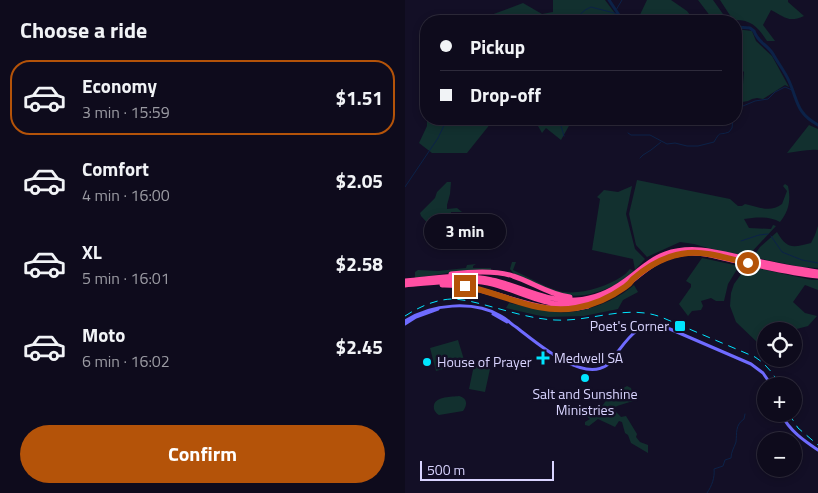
<!DOCTYPE html>
<html lang="en">
<head>
<meta charset="utf-8">
<style>
  body { margin:0; font-family:"Titillium Web",sans-serif; background:#1c1929; color:#f1f3f6; height:100vh; display:flex; flex-direction:column; font-size:19px; white-space:nowrap }
  * { box-sizing:border-box; margin:0 }
  p { font-size:16px; color:#9b9ba3 }
  .icon { flex:none; width:28px; height:28px; fill:none; stroke:currentColor; stroke-width:2; stroke-linecap:round; stroke-linejoin:round }
  .map { position:relative; flex:1; overflow:hidden }
  .sheet { display:flex; flex-direction:column; background:#0e0b1c; width:405px }
  .sheet>* { flex:none }
  .guide { position:absolute; left:15px; top:15px; width:322px; height:110px; border-radius:20px; box-shadow:0 2px 8px #0003,0 0 0 1px #2e2b3b; display:grid; align-content:center; height:110px; padding:0 20px; background:#0e0b1c }
  .tools { position:absolute; left:352px; top:322px; display:grid; gap:10px }
  .tools a { display:grid; place-items:center; width:45px; height:45px; border-radius:50%; background:#0e0b1c; box-shadow:0 2px 8px #0003,0 0 0 1px #2e2b3b; font-size:25px }
  .scale { position:absolute; left:15px; bottom:12px; width:134px; box-sizing:border-box; padding-left:5px; border:2px solid #d9d4ff; border-top:0; font-size:14px; line-height:18px; white-space:nowrap; color:#d9d4ff; -webkit-text-stroke:4px #130f26; paint-order:stroke }
  .end { position:absolute; width:22px; height:22px; margin:-11px; border:6px solid #b45309; background:#fff; box-shadow:0 0 0 2px #fff }
  .from { border-radius:50% }
  .bubble { position:absolute; height:35px; border-radius:18px; background:#0e0b1c; box-shadow:0 2px 8px #0003,0 0 0 1px #2e2b3b; font-size:16px; font-weight:700; line-height:35px; text-align:center }
  .guide b { display:flex; align-items:center; gap:18px; height:48px; font-size:19px }
  .guide b+b { border-top:1px solid #2e2b3b }
  .guide i { width:12px; height:12px; background:#f1f3f6 }
  ul { padding:0; list-style:none }
  li { display:flex; align-items:center; gap:15px; height:75px; margin:0 10px 8px; padding:0 10px; border:2px solid transparent; border-radius:20px }
  li div { flex:1 }
  li b { display:block; font-size:19px }
  li em { font-style:normal; font-weight:700 }
  li.selected { border-color:#b45309 }
  li>.icon { width:45px; height:45px; stroke-width:1.5 }
  h2 { padding:0 20px; font-size:22px; line-height:60px }
  .primary-button { display:flex; gap:10px; margin-top:auto; padding:10px 20px }
  .primary-button a { flex:1; height:58px; border-radius:30px; background:#b45309; color:#fff; font-size:20px; font-weight:700; line-height:58px; text-align:center }
  main { display:flex; flex:1; min-height:0 }
  .map>svg:first-child { display:block }
  .green { fill:#12302f }
  .lines { fill:none; stroke-linecap:round; stroke-linejoin:round }
  .stream { stroke:#0c2248; stroke-width:1 }
  .river { stroke:#0c2248; stroke-width:3 }
  .secondary { stroke:#6f6bff; stroke-width:3 }
  .motorway { stroke:#ff4fa3; stroke-width:5 }
  .rail { stroke:#00e5ff; stroke-width:1; stroke-dasharray:8 6; stroke-linecap:butt }
  .route { stroke:#b45309; stroke-width:6 }
  .poi-dot { fill:#00e5ff; stroke:#130f26; stroke-width:2 }
  .labels { text-anchor:middle; stroke-width:5; stroke-linejoin:round; paint-order:stroke }
  .poi-label { font-size:14px; fill:#d9d4ff; stroke:#130f26; text-anchor:start }
</style>
</head>
<body>
<main>
<section class="sheet">
<h2>Choose a ride</h2>
<ul>
<li class="selected"><svg class="icon" aria-label="car" viewBox="0 0 24 24"><path d="M5 17H2v-5l4-1 3-4h7l3 4 3 1v5h-3M9 17h6M6 11h13"/><circle cx="7" cy="17" r="2"/><circle cx="17" cy="17" r="2"/></svg><div><b>Economy</b><p>3 min · 15:59</p></div><em>$1.51</em></li>
<li><svg class="icon" aria-label="car" viewBox="0 0 24 24"><path d="M5 17H2v-5l4-1 3-4h7l3 4 3 1v5h-3M9 17h6M6 11h13"/><circle cx="7" cy="17" r="2"/><circle cx="17" cy="17" r="2"/></svg><div><b>Comfort</b><p>4 min · 16:00</p></div><em>$2.05</em></li>
<li><svg class="icon" aria-label="car" viewBox="0 0 24 24"><path d="M5 17H2v-5l4-1 3-4h7l3 4 3 1v5h-3M9 17h6M6 11h13"/><circle cx="7" cy="17" r="2"/><circle cx="17" cy="17" r="2"/></svg><div><b>XL</b><p>5 min · 16:01</p></div><em>$2.58</em></li>
<li><svg class="icon" aria-label="car" viewBox="0 0 24 24"><path d="M5 17H2v-5l4-1 3-4h7l3 4 3 1v5h-3M9 17h6M6 11h13"/><circle cx="7" cy="17" r="2"/><circle cx="17" cy="17" r="2"/></svg><div><b>Moto</b><p>6 min · 16:02</p></div><em>$2.45</em></li>
</ul>
<div class="primary-button"><a>Confirm</a></div>
</section>
<div class="map">
<svg width="413" height="493" viewBox="0 0 413 493">
  <rect width="100%" height="100%" fill="#130f26"/>
  <!-- green -->
  <path class="green" d="M148,0H200L212,16L214,21H78L86,15L118,3L137,14L148,12Z
    M242,0H266L282,11L288,19L271,21H232Z
    M293,0H308L323,21H309Z
    M315,0H383V2L399,16C383,23 380,17 366,10L358,25L370,41H362C353,27 346,19 328,20Z
    M331,29L347,31L351,41L367,56L384,87L380,85L358,99L352,98L347,99L343,101L331,103L337,96L339,72L331,64Z
    M22,119H83L86,123L62,153H27L14,143L22,126Z
    M129,119H164L165,124L156,140L141,128L137,133Z
    M404,125L413,129V150C402,149 393,152 382,153Z
    M232,180L325,199L333,206H337L340,204C354,207 365,213 377,204L382,191L378,186L380,184L383,186C386,200 384,211 375,222C365,216 351,217 339,219L344,228L366,229L368,225L371,226L342,257L303,248L289,244L275,242L242,257L231,245L224,214Z
    M42,182H46L45,194L42,205V209L52,208L57,212H46V218L49,221L42,225L35,220L27,228L16,216L15,213L30,198L32,192Z
    M227,186L221,214L230,249L240,259L230,270L228,259L187,250L195,199L192,197L199,190L213,192Z
    M413,226V268L396,267L348,257L355,247L372,232C382,249 387,248 406,243L410,235Z
    M297,258L334,266L323,284L319,301H311L306,298L296,301L298,306L296,310L287,311L283,316L274,304L286,287V284L281,281Z
    M107,262H111L108,270C121,276 140,287 154,291C172,296 201,287 216,277C220,275 222,272 225,269L229,271C223,276 216,282 210,285C196,292 176,298 161,295C144,293 124,281 108,273L105,269Z
    M71,264L68,266V268H86V272H49L10,278V272L13,270L33,271L61,268L62,265Z
    M342,266L407,280H413V290L400,285L388,302L400,313L412,316L403,326L384,331H361V339L353,343L331,322L325,306L326,293L329,284Z
    M229,285L233,292L218,300L213,309L179,316L143,317L131,315L101,308L104,303C119,306 135,310 150,312C175,315 210,302 229,285Z
    M53,340L60,363L31,371L25,348Z
    M69,365L85,369L80,392L64,389Z
    M222,386L226,388L229,399L228,401L212,406L209,408L212,413L216,417L221,416L232,434L231,437L235,442L243,445V453L226,443L223,435L220,433L217,422L214,421L210,427L193,419L184,426L180,425V422L185,419L180,415V411L185,408L191,411C198,407 198,404 203,398C208,392 215,390 222,386Z
    M54,396C62,398 63,404 58,411L34,415C31,413 28,410 29,405C31,396 47,397 54,396Z"/>
  <g class="lines">
    <!-- stream -->
    <path class="stream" d="M211,10L217,0
      M163,21H165
      M168,21L180,10L186,7L213,14
      M331,105L338,106L350,101L363,99L370,92L380,87L387,90
      M154,119L159,136
      M223,133L226,135H245L262,144L270,143L282,146H293L309,142C316,130 313,136 324,132L327,128L328,119
      M235,158L238,155L246,150L256,142
      M0,187L33,138L42,119
      M366,236L377,252L397,260L413,263
      M336,241L354,235L363,234
      M302,493C307,486 310,477 309,469L318,466L320,460L326,458C326,452 329,448 331,442C332,433 330,425 339,419L340,414"/>
    <!-- river -->
    <path class="river" d="M204,0L218,21
      M331,27L345,28L349,31C353,43 362,44 368,54C373,63 380,72 384,81C393,101 391,113 413,125"/>
    <!-- secondary -->
    <path class="secondary" d="M88,314L102,322
      M0,321C26,304 68,300 96,316C102,319 106,324 111,327C131,342 177,383 202,365C220,346 227,321 258,326L346,364L358,373L367,386
      M0,324L11,317L33,309
      M376,414C385,431 398,440 413,450"/>
    <!-- motorway -->
    <path class="motorway" d="M46,274C63,272 91,270 108,276C127,282 145,295 165,297
      M0,281C29,278 58,273 87,280C116,286 139,302 171,300C189,299 205,292 220,281C233,272 245,259 260,254C288,244 315,253 342,259C366,264 389,269 413,272
      M0,285C27,283 56,278 83,283C111,289 137,306 167,305C186,303 204,297 220,286C236,274 251,259 271,255C290,250 309,256 327,260C356,266 384,273 413,276
      M37,285C87,284 132,319 183,306"/>
    <!-- rail -->
    <path class="rail" d="M0,316C14,307 29,300 46,299C57,299 69,302 80,305C103,311 127,319 150,320C186,322 221,304 256,317L350,357C361,364 369,374 375,386
      M384,414L393,428L413,445"/>
  </g>
  <g class="lines">
    <!-- route -->
    <path class="route" d="M60,286C96,293 133,315 171,308C189,305 206,297 220,287C223,285 226,282 228,279C244,265 262,255 283,253C302,251 324,259 343,263"/>
  </g>
  <!-- markers -->
  <g class="poi-dot">
    <rect x="269" y="320" width="12" height="12" rx="2.5"/>
    <path d="M135.5 350.5h5v5h5v5h-5v5h-5v-5h-5v-5h5z"/>
    <circle cx="22" cy="362" r="5"/>
    <circle cx="180" cy="378" r="5"/>
  </g>
  <g class="labels">
    <!-- poi labels -->
    <g class="poi-label">
      <text x="264" y="331" text-anchor="end">Poet's Corner</text>
      <text x="149" y="363">Medwell SA</text>
      <text x="32" y="367">House of Prayer</text>
      <text x="180" y="399" text-anchor="middle">Salt and Sunshine<tspan x="180" dy="16">Ministries</tspan></text>
    </g>
  </g>
</svg>
<div class="tools">
<a><svg class="icon" aria-label="locate" viewBox="0 0 24 24"><circle cx="12" cy="12" r="6"/><path d="M12 2v4M12 18v4M2 12h4M18 12h4"/></svg></a>
<a>+</a>
<a>−</a>
</div>
<div class="scale">500 m</div>
<i class="end from" style="left:343px;top:263px"></i>
<i class="end" style="left:60px;top:286px"></i>
<div class="bubble" style="left:19px;top:214px;width:82px">3 min</div>
<div class="guide">
<b><i class="from"></i>Pickup</b>
<b><i></i>Drop-off</b>
</div>
</div>
</main>
</body>
</html>
